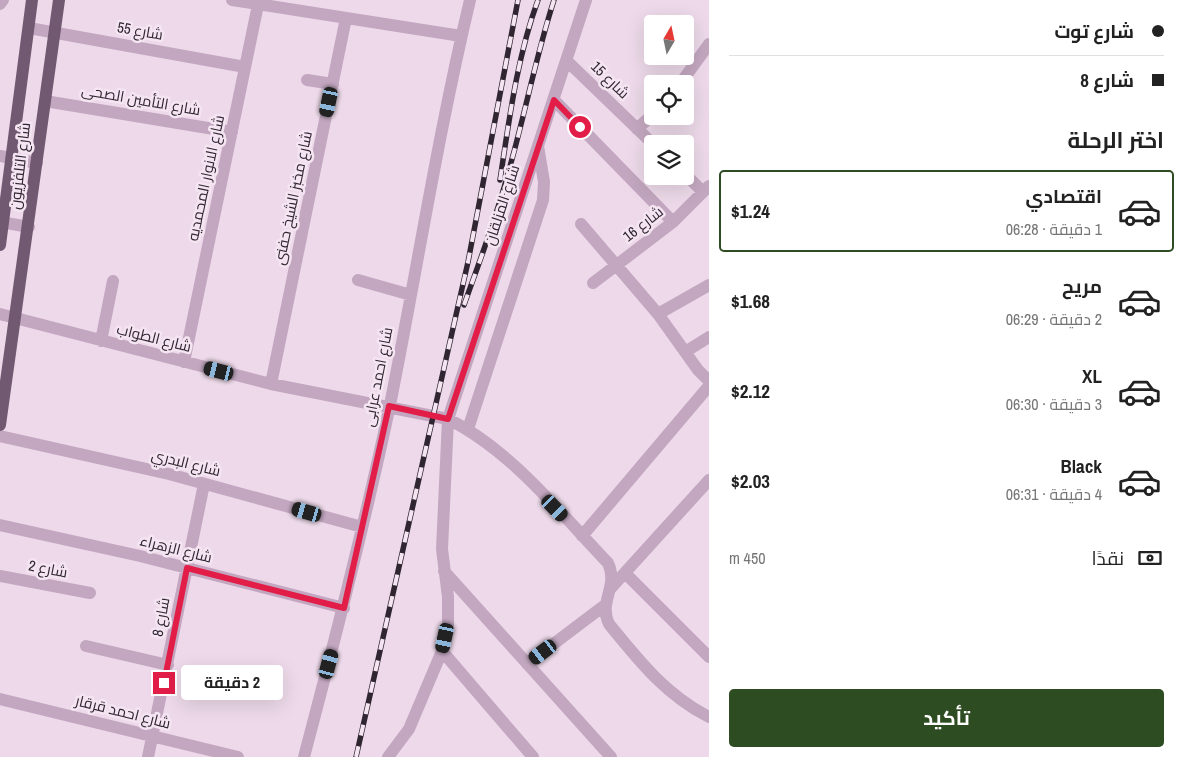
<!DOCTYPE html>
<html lang="ar">
<head>
<meta charset="utf-8">
<style>
  body { margin:0; font-family:"Archivo Narrow",Cairo,sans-serif; background:#f6f6f6; color:#222; direction:rtl; height:100vh; display:flex; flex-direction:column; font-size:19px; white-space:nowrap }
  * { box-sizing:border-box; margin:0 }
  p { font-size:16px; color:#767676 }
  .icon { flex:none; width:28px; height:28px; fill:none; stroke:currentColor; stroke-width:2; stroke-linecap:round; stroke-linejoin:round }
  .map { position:relative; flex:1; overflow:hidden; direction:ltr }
  .side { display:flex; flex-direction:column; background:#fff; width:475px }
  .side>* { flex:none }
  .top-card { display:grid; align-content:center; height:110px; padding:0 20px; background:#fff }
  .needle { width:32px; rotate:9deg }
  .controls { position:absolute; left:644px; top:15px; display:grid; gap:10px }
  .controls a { display:grid; place-items:center; width:50px; height:50px; border-radius:5px; background:#fff; box-shadow:0 5px 20px #0002; font-size:25px }
  .end { position:absolute; width:22px; height:22px; margin:-11px; border:6px solid #e11d48; background:#fff; box-shadow:0 0 0 2px #fff }
  .from { border-radius:50% }
  .bubble { position:absolute; height:35px; border-radius:5px; background:#fff; box-shadow:0 5px 20px #0002; font-size:16px; font-weight:700; line-height:35px; text-align:center; direction:rtl }
  .car { position:absolute; width:15px; height:30px; margin:-15px -8px; border-radius:6px; box-shadow:0 0 4px 1px #0007; background:linear-gradient(#222 24%,#8ab4d8 0 40%,#222 0 76%,#8ab4d8 0 86%,#222 0) }
  .top-card b { display:flex; align-items:center; gap:18px; height:48px; font-size:19px }
  .top-card b+b { border-top:1px solid #e0e0e0 }
  .top-card i { width:12px; height:12px; background:#222 }
  ul { padding:0; list-style:none }
  li { display:flex; align-items:center; gap:15px; height:82px; margin:0 10px 8px; padding:0 10px; border:2px solid transparent; border-radius:5px }
  li div { flex:1 }
  li b { display:block; font-size:19px }
  li em { font-style:normal; font-weight:700 }
  li.active { border-color:#2e4c22 }
  li>.icon { width:45px; height:45px; stroke-width:1.5 }
  h2 { padding:0 20px; font-size:22px; line-height:60px }
  .pay { display:flex; align-items:center; gap:12px; height:55px; padding:0 20px; font-size:19px }
  .pay p { margin-inline-start:auto }
  .primary-button { display:flex; gap:10px; margin-top:auto; padding:10px 20px }
  .primary-button a { flex:1; height:58px; border-radius:5px; background:#2e4c22; color:#fff; font-size:20px; font-weight:700; line-height:58px; text-align:center }
  main { display:flex; flex:1; min-height:0 }
  .map>svg:first-child { display:block }
  .lines { fill:none; stroke-linecap:round; stroke-linejoin:round }
  .minor { stroke:#c3a7c0; stroke-width:12 }
  .major { stroke:#705971; stroke-width:12 }
  .rail-casing { stroke:#302631; stroke-width:5.5 }
  .rail { stroke:#f5e5f2; stroke-width:4; stroke-dasharray:11; stroke-linecap:butt }
  .route { stroke:#e11d48; stroke-width:6 }
  .labels { text-anchor:middle; stroke-width:5; stroke-linejoin:round; paint-order:stroke }
  .street-label { font-size:15px; fill:#302631; stroke:#f5e5f2 }
</style>
</head>
<body>
<main>
<section class="side">
<div class="top-card">
<b><i class="from"></i>شارع توت</b>
<b><i></i>شارع 8</b>
</div>
<h2>اختر الرحلة</h2>
<ul>
<li class="active"><svg class="icon" aria-label="car" viewBox="0 0 24 24"><path d="M5 17H2v-5l4-1 3-4h7l3 4 3 1v5h-3M9 17h6M6 11h13"/><circle cx="7" cy="17" r="2"/><circle cx="17" cy="17" r="2"/></svg><div><b>اقتصادي</b><p>1 دقيقة · 06:28</p></div><em>$1.24</em></li>
<li><svg class="icon" aria-label="car" viewBox="0 0 24 24"><path d="M5 17H2v-5l4-1 3-4h7l3 4 3 1v5h-3M9 17h6M6 11h13"/><circle cx="7" cy="17" r="2"/><circle cx="17" cy="17" r="2"/></svg><div><b>مريح</b><p>2 دقيقة · 06:29</p></div><em>$1.68</em></li>
<li><svg class="icon" aria-label="car" viewBox="0 0 24 24"><path d="M5 17H2v-5l4-1 3-4h7l3 4 3 1v5h-3M9 17h6M6 11h13"/><circle cx="7" cy="17" r="2"/><circle cx="17" cy="17" r="2"/></svg><div><b>XL</b><p>3 دقيقة · 06:30</p></div><em>$2.12</em></li>
<li><svg class="icon" aria-label="car" viewBox="0 0 24 24"><path d="M5 17H2v-5l4-1 3-4h7l3 4 3 1v5h-3M9 17h6M6 11h13"/><circle cx="7" cy="17" r="2"/><circle cx="17" cy="17" r="2"/></svg><div><b>Black</b><p>4 دقيقة · 06:31</p></div><em>$2.03</em></li>
</ul>
<div class="pay"><svg class="icon" aria-label="cash" viewBox="0 0 24 24"><path d="M3 7h18v10H3z"/><circle cx="12" cy="12" r="2"/></svg>نقدًا<p>450 m</p></div>
<div class="primary-button"><a>تأكيد</a></div>
</section>
<div class="map">
<svg width="709" height="757" viewBox="0 0 709 757">
  <rect width="100%" height="100%" fill="#edd9e9"/>
  <g class="lines">
    <!-- minor -->
    <path class="minor" d="M232,0L461,36
      M0,4L3,0
      M29,28L245,67
      M567,61L653,144
      M307,80L333,84
      M680,84L709,44
      M554,100L673,222
      M45,101L232,132
      M637,129L652,115
      M0,156L37,163
      M685,174L703,192
      M0,222L29,227
      M581,224L658,314L698,370L709,381
      M358,280L411,295
      M593,283L673,222L709,186
      M0,314L271,384L448,419C511,450 560,513 608,563C619,587 598,601 609,624C639,661 666,695 709,717
      M658,314L709,285
      M101,341L113,281
      M685,352L709,337
      M184,362L259,0
      M271,384L346,18
      M468,429L543,200L544,182L538,146
      M0,436L169,474L362,527
      M0,525L140,556L344,608
      M582,536L709,386
      M444,571L611,757
      M625,573L709,657
      M0,576L90,593
      M611,588L709,480
      M86,646L168,665
      M442,651L533,757
      M527,664L605,605
      M0,699L238,757
      M148,757L204,484
      M304,757C335,640 365,523 390,405C417,270 438,134 470,0
      M388,757L409,729L442,651L448,625V597L442,549L448,419L586,0"/>
    <!-- major -->
    <path class="major" d="M0,245L32,0
      M0,425L59,0"/>
    <defs>
      <path id="rail" d="M500,180C509,121 517,57 538,0
        M464,305C480,260 497,216 509,170C525,114 536,56 554,0
        M356,757L468,262L518,0"/>
    </defs>
    <!-- rail casing -->
    <use href="#rail" class="rail-casing"/>
    <!-- rail -->
    <use href="#rail" class="rail"/>
  </g>
  <g class="lines">
    <!-- route -->
    <path class="route" d="M164,683L187,568L344,608L389,406L448,419L554,100L580,127"/>
  </g>
  <g class="labels">
    <!-- street labels -->
    <g class="street-label">
      <text transform="translate(140 31) rotate(10)" y="5">شارع 55</text>
      <text transform="translate(610 80) rotate(44)" y="5">شارع 15</text>
      <text transform="translate(141 100) rotate(10)" y="5">شارع التأمين الصحى</text>
      <text transform="translate(20 166) rotate(-83)" y="5">شارع التلفزيون</text>
      <text transform="translate(206 178) rotate(-78)" y="5">شارع الانوار المحمديه</text>
      <text transform="translate(293 198) rotate(-78)" y="5">شارع مخبز الشيخ حفنى</text>
      <text transform="translate(502 205) rotate(-72)" y="5">شارع المزلقان</text>
      <text transform="translate(643 224) rotate(-38)" y="5">شارع 16</text>
      <text transform="translate(154 338) rotate(14)" y="5">شارع الطواب</text>
      <text transform="translate(378 377) rotate(-79)" y="5">شارع احمد عرابى</text>
      <text transform="translate(186 463) rotate(14)" y="5">شارع البدري</text>
      <text transform="translate(176 549) rotate(14)" y="5">شارع الزهراء</text>
      <text transform="translate(48 569) rotate(11)" y="5">شارع 2</text>
      <text transform="translate(161 617) rotate(-79)" y="5">شارع 8</text>
      <text transform="translate(123 712) rotate(14)" y="5">شارع احمد قرقار</text>
    </g>
  </g>
</svg>
<div class="controls">
<a><svg class="needle" viewBox="-14 -14 28 28"><path d="M0-13l5 13h-10z" fill="#e53935"/><path d="M0 13l5-13h-10z" fill="#767676"/></svg></a>
<a><svg class="icon" aria-label="locate" viewBox="0 0 24 24"><circle cx="12" cy="12" r="6"/><path d="M12 2v4M12 18v4M2 12h4M18 12h4"/></svg></a>
<a><svg class="icon" aria-label="layers" viewBox="0 0 24 24"><path d="M12 4l9 5-9 5-9-5zM3 14l9 5 9-5"/></svg></a>
</div>
<i class="end from" style="left:580px;top:127px"></i>
<i class="end" style="left:164px;top:683px"></i>
<div class="bubble" style="left:181px;top:665px;width:102px">2 دقيقة</div>
<i class="car" style="left:329px;top:102px;rotate:192deg"></i>
<i class="car" style="left:219px;top:371px;rotate:284deg"></i>
<i class="car" style="left:555px;top:508px;rotate:136deg"></i>
<i class="car" style="left:307px;top:512px;rotate:286deg"></i>
<i class="car" style="left:445px;top:638px;rotate:192deg"></i>
<i class="car" style="left:543px;top:652px;rotate:233deg"></i>
<i class="car" style="left:329px;top:664px;rotate:15deg"></i>
</div>
</main>
</body>
</html>
